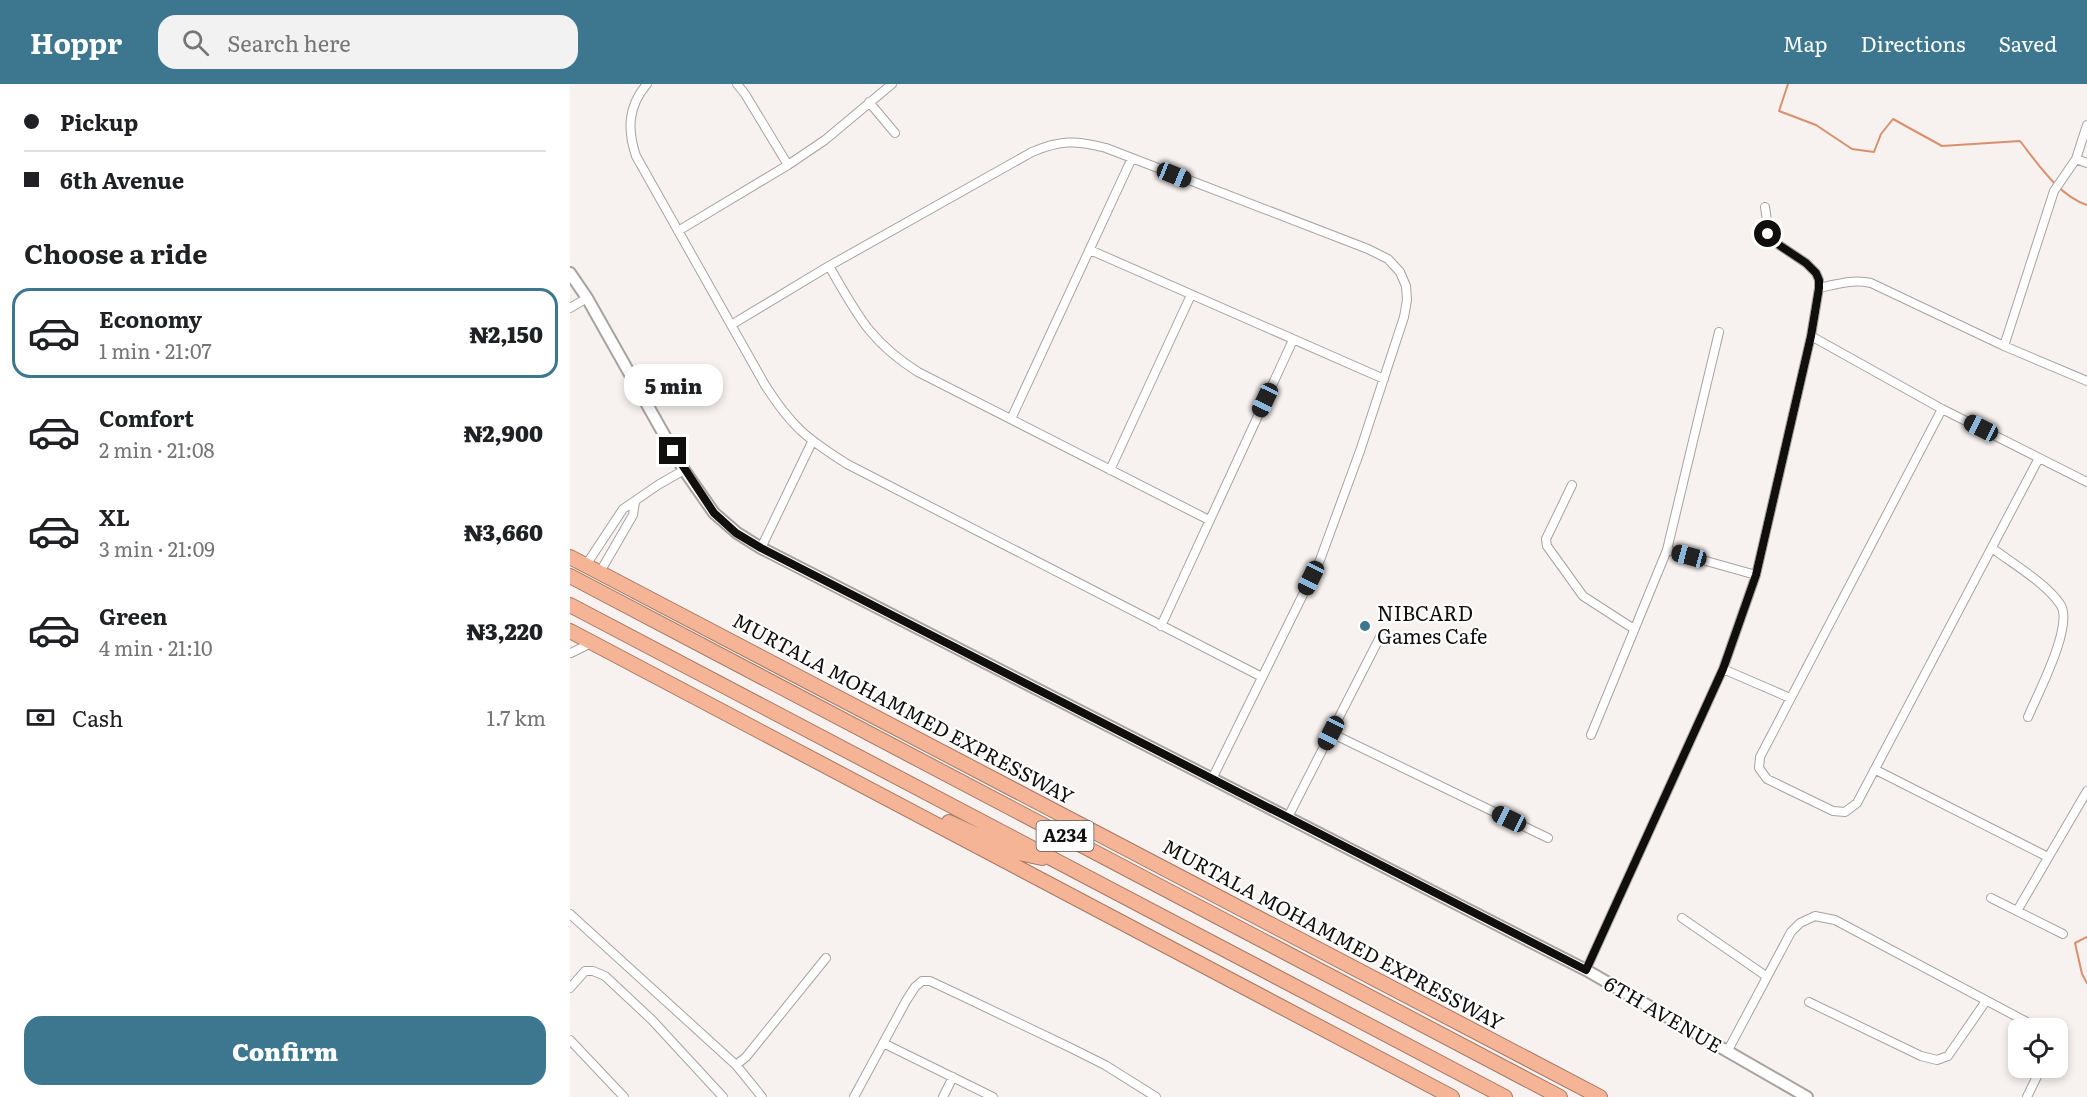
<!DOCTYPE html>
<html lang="en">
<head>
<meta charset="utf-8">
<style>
  body { margin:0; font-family:Literata,serif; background:#f2f2f2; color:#202124; height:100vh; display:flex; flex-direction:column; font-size:22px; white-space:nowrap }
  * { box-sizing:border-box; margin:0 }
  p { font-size:20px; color:#757577 }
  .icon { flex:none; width:33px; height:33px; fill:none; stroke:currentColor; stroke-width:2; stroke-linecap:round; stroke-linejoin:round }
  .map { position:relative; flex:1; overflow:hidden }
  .sheet { display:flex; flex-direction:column; background:#fff; width:570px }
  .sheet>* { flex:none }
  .banner { display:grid; align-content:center; height:132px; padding:0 24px; background:#fff }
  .controls { position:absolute; left:1438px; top:934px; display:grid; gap:12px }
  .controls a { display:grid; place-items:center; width:60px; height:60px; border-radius:12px; background:#fff; box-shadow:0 3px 9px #0003; font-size:30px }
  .end { position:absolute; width:27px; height:27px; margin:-14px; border:8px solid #110f0e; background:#fff; box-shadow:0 0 0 3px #fff }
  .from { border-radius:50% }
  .bubble { position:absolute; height:42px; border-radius:18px; background:#fff; box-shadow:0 3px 9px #0003; font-size:20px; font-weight:800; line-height:42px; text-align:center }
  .car { position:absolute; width:18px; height:36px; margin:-18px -9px; border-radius:8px; box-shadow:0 0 4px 2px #0007; background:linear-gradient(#222 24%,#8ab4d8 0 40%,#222 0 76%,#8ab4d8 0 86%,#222 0) }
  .banner b { display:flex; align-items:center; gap:21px; height:57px; font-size:22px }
  .banner b+b { border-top:2px solid #e0e0e0 }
  .banner i { width:15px; height:15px; background:#202124 }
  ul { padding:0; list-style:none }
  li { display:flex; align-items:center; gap:18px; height:90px; margin:0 12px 9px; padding:0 12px; border:3px solid transparent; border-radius:18px }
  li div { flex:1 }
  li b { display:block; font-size:22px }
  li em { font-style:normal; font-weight:800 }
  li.active { border-color:#3c778f }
  li>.icon { width:54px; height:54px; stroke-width:1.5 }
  h2 { padding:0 24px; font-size:27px; line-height:72px }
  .pay { display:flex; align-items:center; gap:15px; height:66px; padding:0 24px; font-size:22px }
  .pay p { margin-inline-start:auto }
  .action { display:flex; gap:12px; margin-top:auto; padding:12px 24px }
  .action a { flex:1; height:69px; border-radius:18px; background:#3c778f; color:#fff; font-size:24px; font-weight:800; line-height:69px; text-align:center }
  header { display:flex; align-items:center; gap:36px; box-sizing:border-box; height:84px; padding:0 30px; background:#3c778f; color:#fff }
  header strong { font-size:28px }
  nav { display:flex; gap:33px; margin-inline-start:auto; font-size:21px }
  .search { width:420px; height:54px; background:#f2f2f2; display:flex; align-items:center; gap:15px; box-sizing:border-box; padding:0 21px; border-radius:18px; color:#757577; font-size:22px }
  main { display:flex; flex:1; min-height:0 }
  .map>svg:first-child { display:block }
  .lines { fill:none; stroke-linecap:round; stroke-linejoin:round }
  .stream { stroke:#d9906d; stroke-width:2 }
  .street-casing { stroke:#a8a3a0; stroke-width:10 }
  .secondary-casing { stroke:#a8a3a0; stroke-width:14 }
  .highway-casing { stroke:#a57a66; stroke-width:16 }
  .street { stroke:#fff; stroke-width:8 }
  .secondary { stroke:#fff; stroke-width:10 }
  .highway { stroke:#f4b495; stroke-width:14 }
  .route { stroke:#110f0e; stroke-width:8 }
  .poi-dot { fill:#3c778f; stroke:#fff; stroke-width:2 }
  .labels { text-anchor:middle; stroke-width:4.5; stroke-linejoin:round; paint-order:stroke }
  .shield { fill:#fff; stroke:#585756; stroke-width:1.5 }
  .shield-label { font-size:18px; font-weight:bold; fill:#110f0e }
  .poi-label { font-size:20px; fill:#110f0e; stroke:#fff; text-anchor:start }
  .street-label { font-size:20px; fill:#110f0e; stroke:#fff }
</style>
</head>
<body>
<header>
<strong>Hoppr</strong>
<div class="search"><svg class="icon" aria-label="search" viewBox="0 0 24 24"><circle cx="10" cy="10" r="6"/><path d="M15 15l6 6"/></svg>Search here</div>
<nav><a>Map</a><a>Directions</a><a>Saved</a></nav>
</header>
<main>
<section class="sheet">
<div class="banner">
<b><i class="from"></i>Pickup</b>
<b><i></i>6th Avenue</b>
</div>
<h2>Choose a ride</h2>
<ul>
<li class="active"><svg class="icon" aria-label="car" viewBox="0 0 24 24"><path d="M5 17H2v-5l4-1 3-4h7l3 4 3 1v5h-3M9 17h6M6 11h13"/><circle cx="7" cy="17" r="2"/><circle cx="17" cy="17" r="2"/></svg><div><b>Economy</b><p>1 min · 21:07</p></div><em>₦2,150</em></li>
<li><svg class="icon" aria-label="car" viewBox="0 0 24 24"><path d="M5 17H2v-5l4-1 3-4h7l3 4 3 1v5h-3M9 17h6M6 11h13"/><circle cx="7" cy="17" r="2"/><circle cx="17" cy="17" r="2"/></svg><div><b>Comfort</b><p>2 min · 21:08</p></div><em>₦2,900</em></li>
<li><svg class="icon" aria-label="car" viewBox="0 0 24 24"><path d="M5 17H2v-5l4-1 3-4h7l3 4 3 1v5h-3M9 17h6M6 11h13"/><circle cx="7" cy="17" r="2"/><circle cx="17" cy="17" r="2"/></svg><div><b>XL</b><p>3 min · 21:09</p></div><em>₦3,660</em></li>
<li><svg class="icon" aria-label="car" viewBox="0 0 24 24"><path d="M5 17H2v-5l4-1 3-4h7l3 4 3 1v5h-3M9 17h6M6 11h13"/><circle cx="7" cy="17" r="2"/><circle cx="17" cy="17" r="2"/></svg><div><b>Green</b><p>4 min · 21:10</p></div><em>₦3,220</em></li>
</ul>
<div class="pay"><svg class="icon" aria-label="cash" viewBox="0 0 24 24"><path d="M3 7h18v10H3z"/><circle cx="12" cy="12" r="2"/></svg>Cash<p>1.7 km</p></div>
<div class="action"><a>Confirm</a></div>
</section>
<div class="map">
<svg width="1517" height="1013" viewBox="0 0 1517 1013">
  <rect width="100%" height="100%" fill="#f7f1ef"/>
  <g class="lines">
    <!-- stream -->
    <path class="stream" d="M1218,0L1209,27L1246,41L1282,65L1304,68L1311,50L1323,35L1372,62L1450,57C1468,80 1489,112 1517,121
      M1517,853L1505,859L1512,890L1517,899"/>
    <defs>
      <path id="street" d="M77,0C58,22 57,45 66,72L195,301C221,342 236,354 277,380L692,593
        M167,0L175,10L218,81
        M299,18L325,49
        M1506,75L1517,41
        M108,147L218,81L255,56L322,0
        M520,166L814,295
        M259,182C287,230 299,257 348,288L639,436
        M1249,204C1268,200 1283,195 1301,199L1434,262L1517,297
        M0,224L17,214
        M161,241L259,182L462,68C490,56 506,56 536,64L798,165L818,175L830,188L836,202L837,216L834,233L790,367L750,476L642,695
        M1241,252L1372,325L1517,398
        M1434,262L1484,107L1506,75L1517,79
        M1372,325L1190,673L1189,684L1197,695L1263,727L1275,728L1287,719L1469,374
        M441,335L562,74
        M540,386L621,211
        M1002,401L976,455L977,462L1013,512L1064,545
        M191,464L242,358
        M1422,464C1443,480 1476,499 1490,520C1505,540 1467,611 1458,633
        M1097,466L1186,491
        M16,481L53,425L88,401L114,386
        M30,488L63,431L65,418
        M591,542L723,256
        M1,569L21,559
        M1153,585L1220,614
        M761,649L978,754
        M1021,651L1097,466L1149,248
        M1306,686L1478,773
        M718,733L811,551
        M1421,814L1493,850
        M1447,827L1517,707
        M0,830L166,981L192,1013
        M1112,834L1196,892
        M1016,886L1153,585L1186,491L1241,252L1249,204V196L1246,189L1236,179L1209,161L1199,150L1195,123
        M0,904L15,887H23L35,892L82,936L153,1013
        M1239,918L1351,972L1367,976L1378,972L1416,917
        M0,956L54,1013
        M313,959L423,1013
        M1157,968L1221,848L1230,839L1245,832L1265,836L1470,945
        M166,981L176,973L256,874
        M284,1013L336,917L345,903L352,897H360L392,912L501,964L535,981L586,1013
        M373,1013L383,993
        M1457,1013L1471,984"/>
      <path id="secondary" d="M0,189L17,214L114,386L144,429L167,449L191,464L1016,886L1237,1013"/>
      <path id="highway" d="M0,473L1030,1013
        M0,492L990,1013
        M0,521L935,1013
        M0,547L882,1013
        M379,738L444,768L472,774"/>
    </defs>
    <!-- street casing -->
    <use href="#street" class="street-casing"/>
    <!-- secondary casing -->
    <use href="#secondary" class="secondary-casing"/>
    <!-- highway casing -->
    <use href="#highway" class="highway-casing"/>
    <!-- street -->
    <use href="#street" class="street"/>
    <!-- secondary -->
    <use href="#secondary" class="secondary"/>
    <!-- highway -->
    <use href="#highway" class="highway"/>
  </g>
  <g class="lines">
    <!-- route -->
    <path class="route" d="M103,367L144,429L166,449L191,464L1016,886L1153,585L1186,491L1241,252L1249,204V196L1246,189L1236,179L1209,161L1198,150"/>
  </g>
  <!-- markers -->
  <circle class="poi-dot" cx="795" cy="542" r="6"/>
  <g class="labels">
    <!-- shield labels -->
    <rect class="shield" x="466.5" y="737" width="57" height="30" rx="4.5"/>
    <g class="shield-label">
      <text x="495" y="758">A234</text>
    </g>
    <!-- poi labels -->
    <g class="poi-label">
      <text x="807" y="537">NIBCARD<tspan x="807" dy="23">Games Cafe</tspan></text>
    </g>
    <!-- street labels -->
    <g class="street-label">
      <text transform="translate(333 625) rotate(28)" y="7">MURTALA MOHAMMED EXPRESSWAY</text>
      <text transform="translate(763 851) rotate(28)" y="7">MURTALA MOHAMMED EXPRESSWAY</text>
      <text transform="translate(1093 931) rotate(30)" y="7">6TH AVENUE</text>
    </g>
  </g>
</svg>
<div class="controls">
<a><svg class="icon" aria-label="locate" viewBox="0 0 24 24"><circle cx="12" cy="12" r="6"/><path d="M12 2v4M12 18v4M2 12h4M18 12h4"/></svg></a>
</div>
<i class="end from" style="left:1198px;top:150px"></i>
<i class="end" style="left:103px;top:367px"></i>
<div class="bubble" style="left:54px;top:280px;width:99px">5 min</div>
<i class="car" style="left:604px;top:91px;rotate:112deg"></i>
<i class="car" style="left:695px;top:316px;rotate:205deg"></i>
<i class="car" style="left:1411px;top:344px;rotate:297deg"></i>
<i class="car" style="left:1119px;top:472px;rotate:285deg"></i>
<i class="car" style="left:741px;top:494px;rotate:206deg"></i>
<i class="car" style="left:761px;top:649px;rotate:207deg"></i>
<i class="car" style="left:939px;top:735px;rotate:296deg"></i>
</div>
</main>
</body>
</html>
